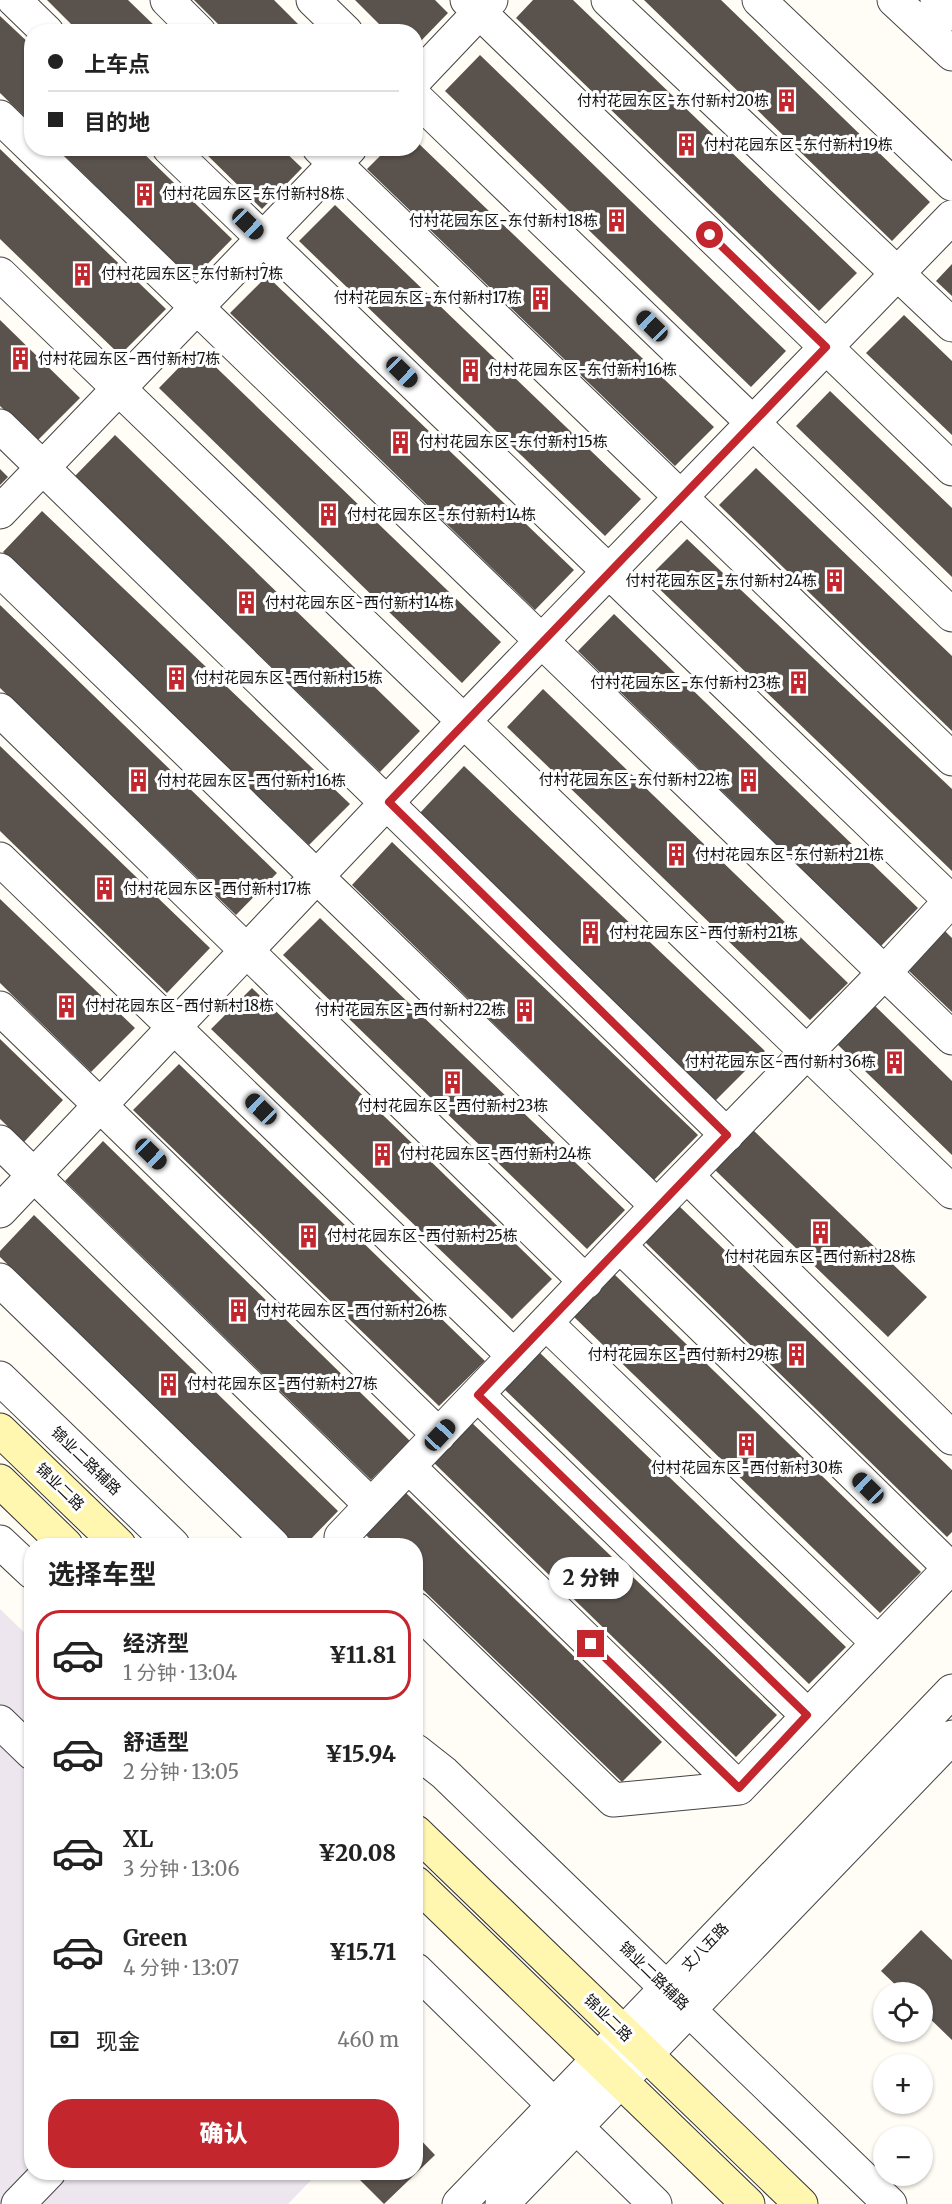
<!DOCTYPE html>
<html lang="zh">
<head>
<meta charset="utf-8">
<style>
  body { margin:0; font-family:Merriweather,"Noto Sans SC",serif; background:#f6f6f6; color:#222; height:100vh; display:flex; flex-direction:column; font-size:22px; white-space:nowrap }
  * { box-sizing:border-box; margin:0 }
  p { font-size:20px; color:#767676 }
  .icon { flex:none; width:33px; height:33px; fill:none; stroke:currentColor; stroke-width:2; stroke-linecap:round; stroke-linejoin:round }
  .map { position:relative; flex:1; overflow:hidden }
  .sheet { position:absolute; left:24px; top:1538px; width:399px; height:642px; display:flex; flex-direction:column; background:#fff; border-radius:24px; box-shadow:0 2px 4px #0004 }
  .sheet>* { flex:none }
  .top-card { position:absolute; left:24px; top:24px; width:399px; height:132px; border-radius:24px; box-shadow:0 2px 4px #0004; display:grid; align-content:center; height:132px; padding:0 24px; background:#fff }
  .buttons { position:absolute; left:873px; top:1982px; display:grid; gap:12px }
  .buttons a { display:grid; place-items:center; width:60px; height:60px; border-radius:50%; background:#fff; box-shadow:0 2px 4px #0004; font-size:30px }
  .end { position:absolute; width:27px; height:27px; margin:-14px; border:8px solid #c4262e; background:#fff; box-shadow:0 0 0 3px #fff }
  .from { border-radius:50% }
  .bubble { position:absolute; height:42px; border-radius:21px; background:#fff; box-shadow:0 2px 4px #0004; font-size:20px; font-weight:800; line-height:42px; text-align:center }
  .car { position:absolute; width:18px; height:36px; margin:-18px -9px; border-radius:8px; box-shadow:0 0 4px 2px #0007; background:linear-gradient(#222 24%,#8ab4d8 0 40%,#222 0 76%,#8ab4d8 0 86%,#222 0) }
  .top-card b { display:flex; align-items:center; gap:21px; height:57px; font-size:22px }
  .top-card b+b { border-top:2px solid #e0e0e0 }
  .top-card i { width:15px; height:15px; background:#222 }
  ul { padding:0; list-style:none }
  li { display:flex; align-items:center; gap:18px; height:90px; margin:0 12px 9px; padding:0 12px; border:3px solid transparent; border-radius:24px }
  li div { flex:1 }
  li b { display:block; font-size:22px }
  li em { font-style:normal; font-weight:800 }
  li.current { border-color:#c4262e }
  li>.icon { width:54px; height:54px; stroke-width:1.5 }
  h2 { padding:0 24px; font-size:27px; line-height:72px }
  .pay { display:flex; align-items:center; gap:15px; height:66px; padding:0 24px; font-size:22px }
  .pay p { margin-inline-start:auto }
  .primary-button { display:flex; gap:12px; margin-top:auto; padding:12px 24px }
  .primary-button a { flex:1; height:69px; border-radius:24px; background:#c4262e; color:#fff; font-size:24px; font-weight:800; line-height:69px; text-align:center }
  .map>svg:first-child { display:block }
  .industrial { fill:#eee6ef }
  .building { fill:#5a524d }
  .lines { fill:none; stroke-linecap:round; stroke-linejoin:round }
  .minor-casing { stroke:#444; stroke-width:35 }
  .tertiary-casing { stroke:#444; stroke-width:35 }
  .secondary-casing { stroke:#333; stroke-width:35 }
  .minor { stroke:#fff; stroke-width:33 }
  .tertiary { stroke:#fff; stroke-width:33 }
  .secondary { stroke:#fff6b0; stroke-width:33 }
  .route { stroke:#c4262e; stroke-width:8 }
  .labels { text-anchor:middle; stroke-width:6; stroke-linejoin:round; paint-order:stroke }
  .poi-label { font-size:15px; fill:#111; stroke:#fff; text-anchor:start }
  .street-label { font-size:15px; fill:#111; stroke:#fff }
</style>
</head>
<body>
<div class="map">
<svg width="952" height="2204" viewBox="0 0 952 2204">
  <rect width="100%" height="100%" fill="#fffdf5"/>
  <!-- industrial -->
  <path class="industrial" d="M0,1609L31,1639L32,2172H319L288,2204H0Z"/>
  <!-- building -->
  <path class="building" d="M47,0H128L161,32H79Z
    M194,0H274L306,32H226Z
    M355,0H435L448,13L416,46V32H387Z
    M533,0H573L857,273L819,311L516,18Z
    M644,0H721L930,202L892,241Z
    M0,16L32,46V124L0,93Z
    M480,55L786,351L751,387L445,91Z
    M416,141L714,427L675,466L367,169L388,148H416Z
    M57,148H138L232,239L192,280Z
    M200,148H281L302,168L262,209Z
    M0,149L166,309L120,355L0,239Z
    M335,205L641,499L605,536L299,241Z
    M952,264V296L936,281Z
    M267,276L574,570L535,610L230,313Z
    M904,315L952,361V435L866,353Z
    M0,320L80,398L37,441L0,406Z
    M197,349L501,642L462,683L159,388Z
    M830,391L952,508V577L796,426Z
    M115,435L420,731L380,772L75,476Z
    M756,468L952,656V731L719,505Z
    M0,469L8,477L0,485Z
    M42,511L350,804L309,845L3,552Z
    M687,539L952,789V871L648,578Z
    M0,605L277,873L236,915L0,688Z
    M614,614L918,908L881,946L578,651Z
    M543,689L848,983L810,1020L507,727Z
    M0,746L210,948L167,993L0,831Z
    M464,766L765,1051L715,1101L419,814Z
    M392,842L698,1135L654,1180L352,885Z
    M0,899L135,1028L91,1072L0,983Z
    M320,918L625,1210L587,1249L283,955Z
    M945,931L952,938V1012L908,970Z
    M252,988L552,1279L512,1319L211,1029Z
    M873,1004L952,1081V1155L836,1043Z
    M0,1039L63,1100L24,1142L0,1119Z
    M179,1064L485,1361L439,1406L133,1110Z
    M753,1130L927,1297L888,1337L714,1169Z
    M103,1141L410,1441L371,1480L65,1181Z
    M678,1205L952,1470V1532L947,1537L643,1240Z
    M34,1215L338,1511L305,1545H294L0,1257V1251Z
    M614,1274L921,1572L880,1613L573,1316Z
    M538,1351L846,1647L809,1684L502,1387Z
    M471,1422L777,1715L736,1757L432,1461Z
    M404,1491L662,1742L622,1782L416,1583V1545H376L362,1531Z
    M921,1930L952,1960V2040L922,2011V1992H903L881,1971Z
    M416,2135L435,2155L384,2204L357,2177L362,2172H416Z"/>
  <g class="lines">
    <defs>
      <path id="minor" d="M14,0L47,32
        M167,0L199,32
        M313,0L346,32
        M467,0L952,469
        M608,0L952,325
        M759,0L952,184
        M416,79L491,0
        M416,98L952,615
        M0,117L32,148
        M32,148L952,1038
        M169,148L952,902
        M319,148L952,759
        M0,274L952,1192
        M0,426L727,1135
        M0,512L350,148
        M0,570L657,1206
        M0,710L586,1282
        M0,859L514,1356
        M0,1008L439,1435
        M0,1142L371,1505
        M687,1176L952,1438
        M0,1211L464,721L952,217
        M620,1246L950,1568
        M0,1280L273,1545
        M547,1324L878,1643
        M0,1378L173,1545
        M478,1395L807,1715
        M410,1468L739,1788
        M341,1537L657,1206L884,973L952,899
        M0,1542L32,1572
        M416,1609L613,1800L739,1788L952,1566
        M0,1722L32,1753
        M416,1751L444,1773L890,2204
        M416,1970L655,2204
        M18,2204L49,2172"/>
      <path id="tertiary" d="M894,0L952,54
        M937,0L952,14
        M459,2204L952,1691
        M502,2204L952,1737"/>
      <path id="secondary" d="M0,1430L119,1545
        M0,1481L66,1545
        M416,1832L801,2204
        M416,1883L748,2204"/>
    </defs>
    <!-- minor casing -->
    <use href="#minor" class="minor-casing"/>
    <!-- tertiary casing -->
    <use href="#tertiary" class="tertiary-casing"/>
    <!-- secondary casing -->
    <use href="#secondary" class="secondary-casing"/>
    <!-- minor -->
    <use href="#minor" class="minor"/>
    <!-- tertiary -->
    <use href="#tertiary" class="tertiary"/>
    <!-- secondary -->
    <use href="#secondary" class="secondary"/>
  </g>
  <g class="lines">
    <!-- route -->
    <path class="route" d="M591,1644L739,1788L807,1715L478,1395L727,1135L389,802L826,347L710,235"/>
  </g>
  <!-- icons -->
  <defs>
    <symbol id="building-bare" viewBox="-9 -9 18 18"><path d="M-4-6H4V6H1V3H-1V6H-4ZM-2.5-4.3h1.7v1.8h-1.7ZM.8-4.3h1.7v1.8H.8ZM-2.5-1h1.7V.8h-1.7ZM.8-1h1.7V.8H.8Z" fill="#c4262e" stroke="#fff" stroke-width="2.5" paint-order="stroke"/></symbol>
  </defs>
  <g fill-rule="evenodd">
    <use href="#building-bare" x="770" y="84" width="33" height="33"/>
    <use href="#building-bare" x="670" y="128" width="33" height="33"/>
    <use href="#building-bare" x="128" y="178" width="33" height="33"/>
    <use href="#building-bare" x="600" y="204" width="33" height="33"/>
    <use href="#building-bare" x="66" y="258" width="33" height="33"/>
    <use href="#building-bare" x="524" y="282" width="33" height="33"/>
    <use href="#building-bare" x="4" y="342" width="33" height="33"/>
    <use href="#building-bare" x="454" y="354" width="33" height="33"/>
    <use href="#building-bare" x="384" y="426" width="33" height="33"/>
    <use href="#building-bare" x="312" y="498" width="33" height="33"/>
    <use href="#building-bare" x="818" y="564" width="33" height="33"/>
    <use href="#building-bare" x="230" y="586" width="33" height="33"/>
    <use href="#building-bare" x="160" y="662" width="33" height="33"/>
    <use href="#building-bare" x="782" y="666" width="33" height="33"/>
    <use href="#building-bare" x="732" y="764" width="33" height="33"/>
    <use href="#building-bare" x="122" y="764" width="33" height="33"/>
    <use href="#building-bare" x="660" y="838" width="33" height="33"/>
    <use href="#building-bare" x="88" y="872" width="33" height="33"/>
    <use href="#building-bare" x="574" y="916" width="33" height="33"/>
    <use href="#building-bare" x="50" y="990" width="33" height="33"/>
    <use href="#building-bare" x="508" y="994" width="33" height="33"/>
    <use href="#building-bare" x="878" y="1046" width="33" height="33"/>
    <use href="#building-bare" x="436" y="1066" width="33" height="33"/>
    <use href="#building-bare" x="366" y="1138" width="33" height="33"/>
    <use href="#building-bare" x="804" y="1216" width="33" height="33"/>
    <use href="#building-bare" x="292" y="1220" width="33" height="33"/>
    <use href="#building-bare" x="222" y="1294" width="33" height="33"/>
    <use href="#building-bare" x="780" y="1338" width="33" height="33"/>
    <use href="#building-bare" x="152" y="1368" width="33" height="33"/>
    <use href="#building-bare" x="730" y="1428" width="33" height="33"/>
  </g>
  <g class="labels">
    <!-- poi labels -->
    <g class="poi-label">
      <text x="769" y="106" text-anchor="end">付村花园东区-东付新村20栋</text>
      <text x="704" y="150">付村花园东区-东付新村19栋</text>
      <text x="162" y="199">付村花园东区-东付新村8栋</text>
      <text x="598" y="226" text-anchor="end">付村花园东区-东付新村18栋</text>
      <text x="101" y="279">付村花园东区-东付新村7栋</text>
      <text x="522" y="303" text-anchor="end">付村花园东区-东付新村17栋</text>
      <text x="38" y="364">付村花园东区-西付新村7栋</text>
      <text x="488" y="375">付村花园东区-东付新村16栋</text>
      <text x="419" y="447">付村花园东区-东付新村15栋</text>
      <text x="347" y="520">付村花园东区-东付新村14栋</text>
      <text x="817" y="586" text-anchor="end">付村花园东区-东付新村24栋</text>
      <text x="265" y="608">付村花园东区-西付新村14栋</text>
      <text x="194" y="683">付村花园东区-西付新村15栋</text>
      <text x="781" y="688" text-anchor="end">付村花园东区-东付新村23栋</text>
      <text x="730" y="785" text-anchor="end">付村花园东区-东付新村22栋</text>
      <text x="157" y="786">付村花园东区-西付新村16栋</text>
      <text x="695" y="860">付村花园东区-东付新村21栋</text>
      <text x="123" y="894">付村花园东区-西付新村17栋</text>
      <text x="609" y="938">付村花园东区-西付新村21栋</text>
      <text x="85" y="1011">付村花园东区-西付新村18栋</text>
      <text x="506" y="1015" text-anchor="end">付村花园东区-西付新村22栋</text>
      <text x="876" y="1067" text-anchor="end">付村花园东区-西付新村36栋</text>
      <text x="453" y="1111" text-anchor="middle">付村花园东区-西付新村23栋</text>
      <text x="400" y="1159">付村花园东区-西付新村24栋</text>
      <text x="327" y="1241">付村花园东区-西付新村25栋</text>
      <text x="820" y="1262" text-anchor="middle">付村花园东区-西付新村28栋</text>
      <text x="256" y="1316">付村花园东区-西付新村26栋</text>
      <text x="779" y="1360" text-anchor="end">付村花园东区-西付新村29栋</text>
      <text x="187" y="1389">付村花园东区-西付新村27栋</text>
      <text x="747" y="1473" text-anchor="middle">付村花园东区-西付新村30栋</text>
    </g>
    <!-- street labels -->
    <g class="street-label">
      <text transform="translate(86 1461) rotate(44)" y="5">锦业二路辅路</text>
      <text transform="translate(60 1487) rotate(44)" y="5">锦业二路</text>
      <text transform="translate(705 1947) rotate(-46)" y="5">丈八五路</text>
      <text transform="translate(654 1976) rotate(44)" y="5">锦业二路辅路</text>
      <text transform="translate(608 2018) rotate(44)" y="5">锦业二路</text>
    </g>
  </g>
</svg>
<div class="buttons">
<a><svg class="icon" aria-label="locate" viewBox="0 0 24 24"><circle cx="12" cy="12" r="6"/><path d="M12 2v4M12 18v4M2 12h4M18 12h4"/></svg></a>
<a>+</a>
<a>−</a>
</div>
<i class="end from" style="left:710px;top:235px"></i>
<i class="end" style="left:591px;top:1644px"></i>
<div class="bubble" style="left:549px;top:1557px;width:84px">2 分钟</div>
<i class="car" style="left:248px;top:224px;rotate:134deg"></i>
<i class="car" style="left:652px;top:326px;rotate:314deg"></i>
<i class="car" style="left:402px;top:372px;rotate:134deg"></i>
<i class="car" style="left:261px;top:1109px;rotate:314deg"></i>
<i class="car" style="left:151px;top:1154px;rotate:134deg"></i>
<i class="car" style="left:440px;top:1435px;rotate:43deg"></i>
<i class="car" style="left:868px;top:1488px;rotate:314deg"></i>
<div class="top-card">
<b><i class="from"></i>上车点</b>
<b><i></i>目的地</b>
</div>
<section class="sheet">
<h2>选择车型</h2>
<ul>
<li class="current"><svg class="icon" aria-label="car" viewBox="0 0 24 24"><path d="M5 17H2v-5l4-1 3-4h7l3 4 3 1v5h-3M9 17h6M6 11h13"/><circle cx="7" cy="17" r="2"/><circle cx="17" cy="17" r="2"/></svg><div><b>经济型</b><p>1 分钟 · 13:04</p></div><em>¥11.81</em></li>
<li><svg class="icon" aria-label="car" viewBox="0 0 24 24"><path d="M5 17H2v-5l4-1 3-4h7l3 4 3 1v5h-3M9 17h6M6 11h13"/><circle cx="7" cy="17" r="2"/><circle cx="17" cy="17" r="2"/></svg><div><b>舒适型</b><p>2 分钟 · 13:05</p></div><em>¥15.94</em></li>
<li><svg class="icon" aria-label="car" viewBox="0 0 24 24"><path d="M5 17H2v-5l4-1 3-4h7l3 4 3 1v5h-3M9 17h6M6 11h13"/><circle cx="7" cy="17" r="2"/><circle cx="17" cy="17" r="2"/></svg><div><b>XL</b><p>3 分钟 · 13:06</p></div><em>¥20.08</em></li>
<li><svg class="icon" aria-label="car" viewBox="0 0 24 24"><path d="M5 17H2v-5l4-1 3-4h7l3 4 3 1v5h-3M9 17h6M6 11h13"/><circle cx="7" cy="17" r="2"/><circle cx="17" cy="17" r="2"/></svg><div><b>Green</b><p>4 分钟 · 13:07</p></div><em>¥15.71</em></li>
</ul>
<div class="pay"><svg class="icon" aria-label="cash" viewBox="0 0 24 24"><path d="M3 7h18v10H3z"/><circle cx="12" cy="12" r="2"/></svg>现金<p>460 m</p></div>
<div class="primary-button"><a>确认</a></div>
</section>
</div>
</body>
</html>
